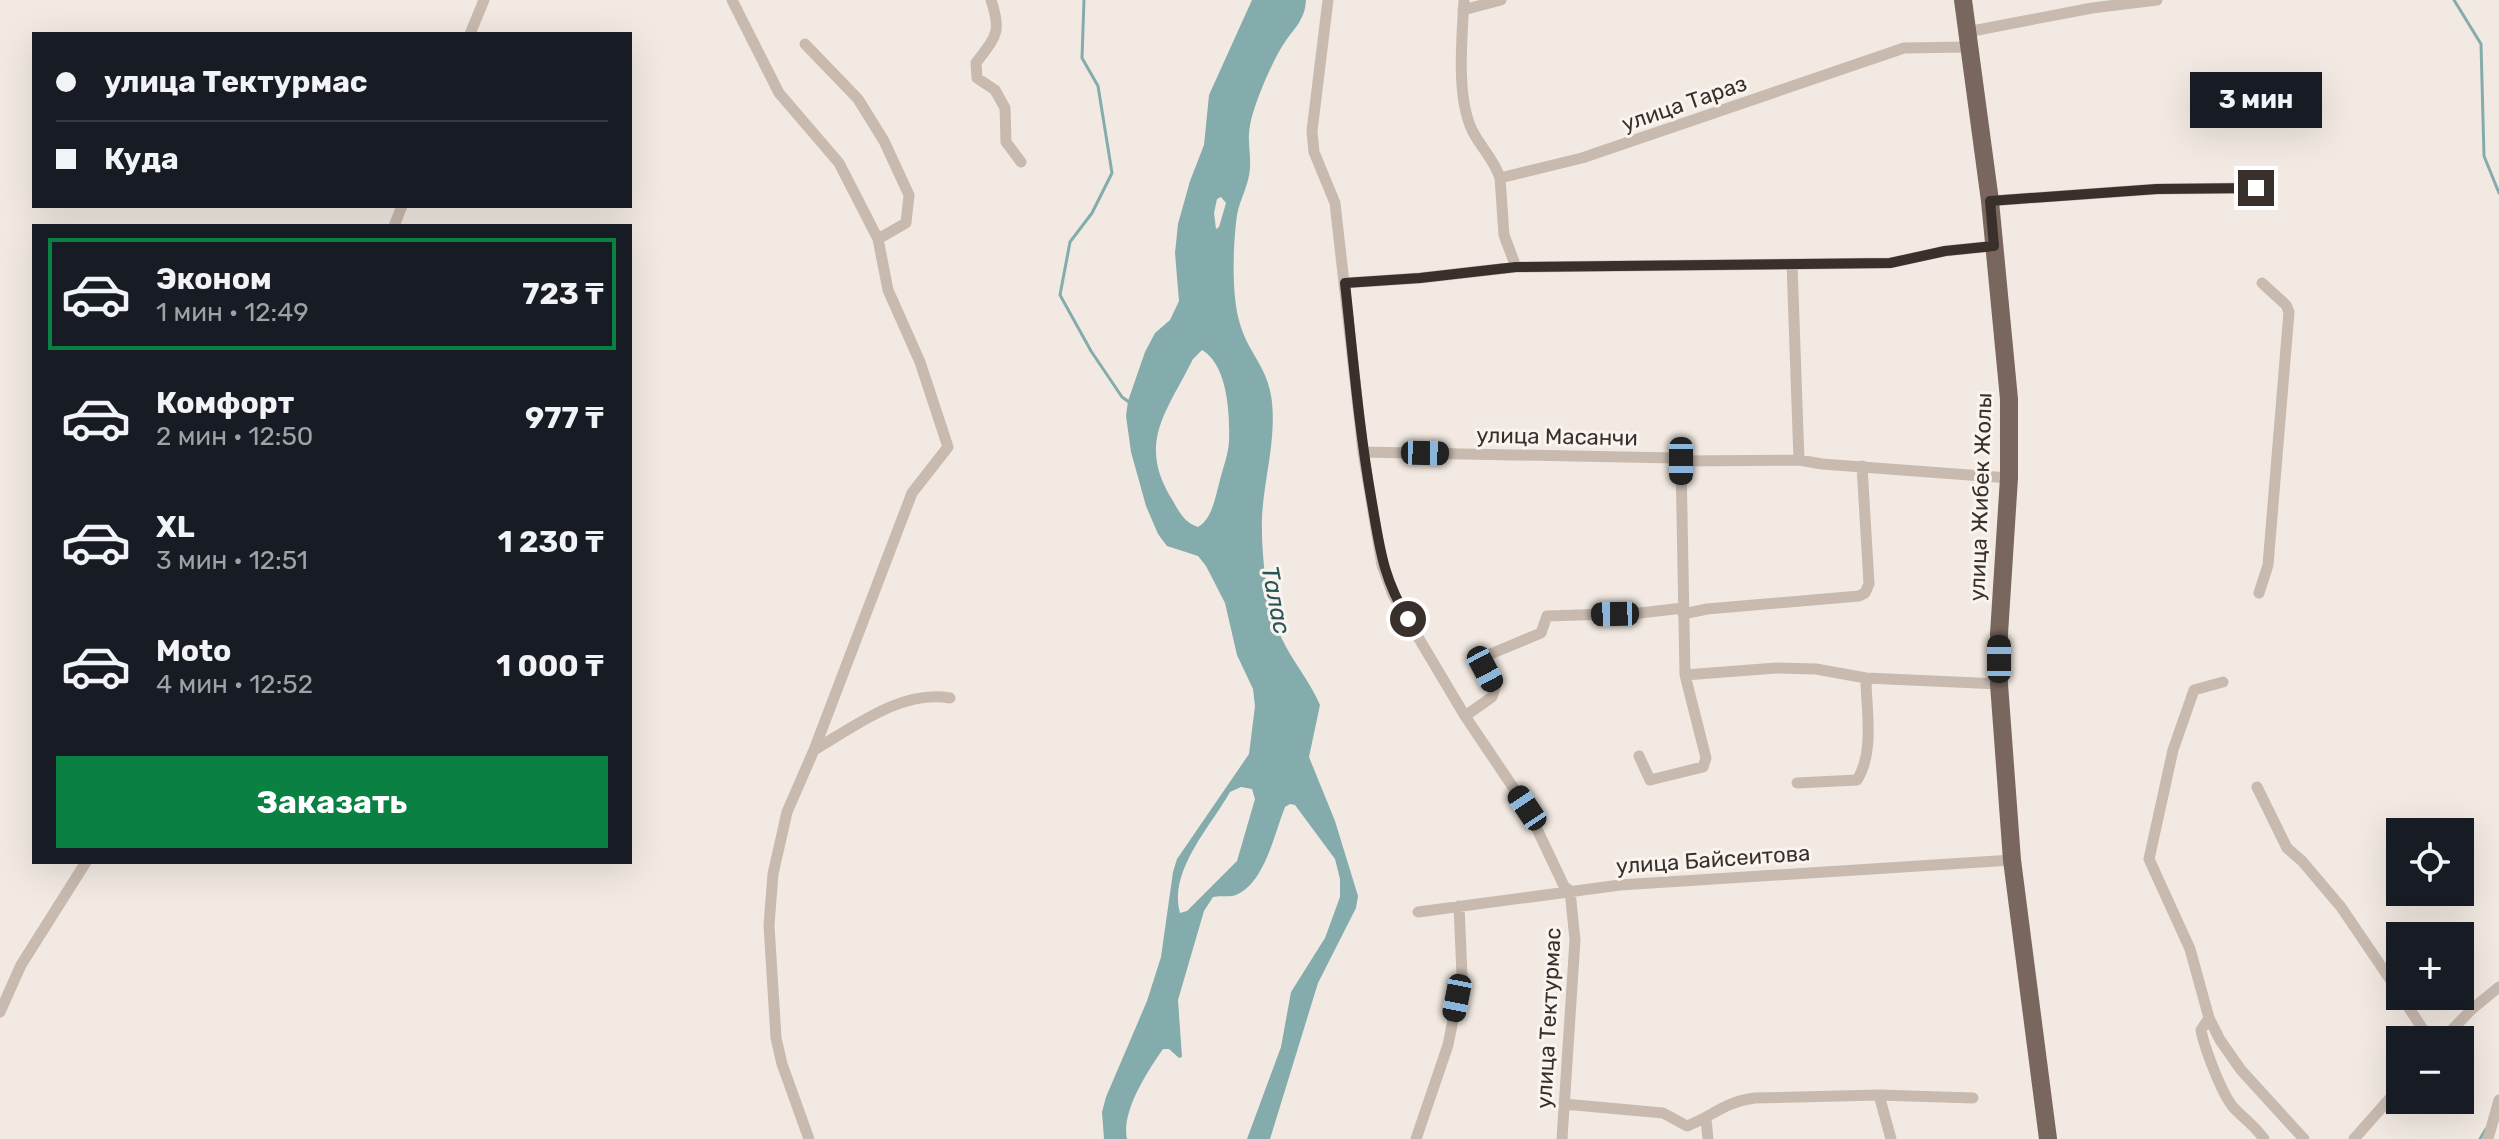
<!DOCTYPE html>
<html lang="ru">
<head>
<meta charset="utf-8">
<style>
  body { margin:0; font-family:Rubik,sans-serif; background:#20242c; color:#f1f3f6; height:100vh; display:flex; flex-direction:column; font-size:30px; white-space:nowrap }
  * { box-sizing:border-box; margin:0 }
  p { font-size:26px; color:#9ea1a6 }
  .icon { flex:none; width:44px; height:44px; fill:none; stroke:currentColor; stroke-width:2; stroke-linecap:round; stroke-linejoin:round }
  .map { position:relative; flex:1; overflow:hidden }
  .side { position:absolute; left:32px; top:224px; width:600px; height:640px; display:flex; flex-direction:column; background:#171b24; border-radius:0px; box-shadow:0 8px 32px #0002 }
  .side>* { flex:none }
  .banner { position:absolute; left:32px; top:32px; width:600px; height:176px; border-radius:0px; box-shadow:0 8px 32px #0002; display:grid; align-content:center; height:176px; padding:0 24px; background:#171b24 }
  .controls { position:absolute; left:2386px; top:818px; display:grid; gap:16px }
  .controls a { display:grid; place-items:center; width:88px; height:88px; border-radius:0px; background:#171b24; box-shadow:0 8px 32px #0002; font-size:40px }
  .end { position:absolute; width:36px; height:36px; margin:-18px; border:10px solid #39302c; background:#fff; box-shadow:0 0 0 4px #fff }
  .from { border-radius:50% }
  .bubble { position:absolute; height:56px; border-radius:0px; background:#171b24; box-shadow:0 8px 32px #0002; font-size:26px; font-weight:700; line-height:56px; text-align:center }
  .car { position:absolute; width:24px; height:48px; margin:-24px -12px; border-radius:10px; box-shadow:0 0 6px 2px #0007; background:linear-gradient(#222 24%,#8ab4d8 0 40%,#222 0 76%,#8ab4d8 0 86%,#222 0) }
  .banner b { display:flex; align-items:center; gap:28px; height:76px; font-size:30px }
  .banner b+b { border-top:2px solid #363941 }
  .banner i { width:20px; height:20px; background:#f1f3f6 }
  ul { padding:14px 0 0; list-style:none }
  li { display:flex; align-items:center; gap:24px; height:112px; margin:0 16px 12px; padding:0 8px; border:4px solid transparent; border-radius:0px }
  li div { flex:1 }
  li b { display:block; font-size:30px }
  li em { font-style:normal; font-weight:700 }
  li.on { border-color:#0b8043 }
  li>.icon { width:72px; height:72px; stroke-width:1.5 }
  .action { display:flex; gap:16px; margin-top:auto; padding:16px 24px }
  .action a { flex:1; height:92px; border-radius:0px; background:#0b8043; color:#fff; font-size:32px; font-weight:700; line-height:92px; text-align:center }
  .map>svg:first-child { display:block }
  .water { fill:#84acac; fill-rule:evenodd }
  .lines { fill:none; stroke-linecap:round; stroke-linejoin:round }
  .stream { stroke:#84acac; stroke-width:3 }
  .minor { stroke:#c9baaf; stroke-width:11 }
  .primary { stroke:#79675f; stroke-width:18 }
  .route { stroke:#39302c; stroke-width:10 }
  .labels { text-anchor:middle; stroke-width:6; stroke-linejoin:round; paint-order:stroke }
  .street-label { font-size:22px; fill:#39302c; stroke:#f9f4ef }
  .water-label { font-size:24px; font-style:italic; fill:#255557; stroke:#f9f4ef }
</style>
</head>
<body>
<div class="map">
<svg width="2499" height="1139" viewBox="0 0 2499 1139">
  <rect width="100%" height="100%" fill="#f2eae2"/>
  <!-- water -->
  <path class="water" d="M1252,0H1306C1305,20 1295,27 1285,42C1273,59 1253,106 1250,126C1247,141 1251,154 1250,168C1249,185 1240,199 1237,215C1233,245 1231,295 1240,324C1249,355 1268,366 1272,402C1276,441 1264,479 1262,517C1261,552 1266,605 1281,637C1292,661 1310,681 1320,705L1309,757L1335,821L1358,896L1356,908L1318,983L1270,1139H1247L1281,1047L1291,992L1325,938L1340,897V879L1335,859L1295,805L1290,804L1285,807C1275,832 1265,881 1238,894C1231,898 1221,895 1213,897L1204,911L1178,1000L1182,1057L1179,1058L1169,1049H1163C1147,1072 1121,1112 1127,1139H1104L1102,1112L1106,1097L1147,1001L1161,957L1173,872L1177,859L1249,754L1255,706L1253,689L1237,655L1225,603L1206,566L1198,556L1167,546L1158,534L1146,506L1131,452L1126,416L1128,401L1145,352L1155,333L1170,320L1179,301L1175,253L1178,224L1190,181L1204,145L1209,95ZM1221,197L1226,203L1219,227L1216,229L1214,213L1217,199ZM1202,350C1228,365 1230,415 1229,442C1228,456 1222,470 1219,484C1215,498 1212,519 1198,527C1185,523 1179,512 1173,501C1136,443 1167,412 1193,359ZM1241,787L1252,789L1255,799L1237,861L1187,911L1180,913C1168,871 1211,826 1230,792Z"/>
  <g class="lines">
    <!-- stream -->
    <path class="stream" d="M1084,0L1082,58L1098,86L1112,173L1092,213L1070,242L1060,295L1091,351L1122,397L1129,402
      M2454,0L2481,44L2484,156L2499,193
      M2480,1139L2486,1129"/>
    <!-- minor -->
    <path class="minor" d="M732,0L779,93L839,163L878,239L888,290L920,362L948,447L912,493L814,750L787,812L773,874L769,925L776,1038L782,1064L809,1139
      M991,0C1002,33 996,36 976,63L977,78L995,90L1005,108L1006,142L1021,162
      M1328,0L1312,131L1314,152L1335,203L1363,452L1382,565L1393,595L1465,716L1527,808L1564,886L1570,891L1575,940L1562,1139
      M1464,0C1462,38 1456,96 1472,130C1481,148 1494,159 1500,178
      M1463,10L1501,0
      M1967,32L2092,8L2157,0
      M470,34L484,0
      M805,44L858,99L884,141L909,195L906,223L878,239
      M1990,201L2157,189L2256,188
      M394,226L402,206
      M1792,264L1799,460
      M1516,267L1504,235L1500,178L1582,158L1904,48L1968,47
      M1345,283L1420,278L1516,267L1890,263L1945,251L1994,246
      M1363,452L1674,458L1681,461L1799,460L1822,464L2009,478
      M2259,593L2268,565L2289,312L2286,305L2262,283
      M1683,614L1707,609L1859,596L1865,593L1869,584L1862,466
      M1685,675L1776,668L1816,669L1866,678L1999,684
      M2223,682L2194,690L2173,750L2149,859L2190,949L2209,1018L2220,1040L2241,1070L2304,1139
      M1465,716L1492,697L1495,688L1484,665L1488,655L1541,633L1547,616L1640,613L1683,608
      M814,750C854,727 902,689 950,698
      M1639,756L1650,780L1703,767L1706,758L1685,675L1681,461
      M1797,783L1857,780C1875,752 1866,709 1866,678
      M2257,787L2287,848L2302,861L2341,907L2400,994
      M1418,912L1620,885L2012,860
      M2401,996L2430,1040
      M0,1012L21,965L86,862
      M2209,1018L2201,1030C2204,1047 2222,1094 2233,1107C2243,1118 2255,1126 2264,1139
      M2442,1040L2472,1009L2499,987
      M1879,1095L1891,1139
      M1564,1104L1663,1113L1687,1126C1713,1116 1726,1101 1755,1098L1879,1095L1973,1098
      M1706,1119L1708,1139
      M1416,1139L1448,1045L1462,975L1459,906
      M2354,1139L2400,1087
      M2488,1139L2499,1100"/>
    <!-- primary -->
    <path class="primary" d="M1963,0L1990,201L2009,399V478L1999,634V684L2012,860L2048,1139"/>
  </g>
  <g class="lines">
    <!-- route -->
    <path class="route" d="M1408,619C1383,578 1380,549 1372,503C1359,430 1353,356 1345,283L1420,278L1516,267L1890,263L1945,251L1994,246L1990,201L2157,189L2256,188"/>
  </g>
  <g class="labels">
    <!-- street labels -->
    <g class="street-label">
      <text transform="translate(1684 103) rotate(-19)" y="8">улица Тараз</text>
      <text transform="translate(1557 436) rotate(1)" y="8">улица Масанчи</text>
      <text transform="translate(1980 497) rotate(-88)" y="8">улица Жибек Жолы</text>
      <text transform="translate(1713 859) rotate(-4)" y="8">улица Байсеитова</text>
      <text transform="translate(1548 1018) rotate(-87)" y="8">улица Тектурмас</text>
    </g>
    <!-- water labels -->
    <g class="water-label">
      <text transform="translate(1276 600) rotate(79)" y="8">Талас</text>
    </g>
  </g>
</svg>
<div class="controls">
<a><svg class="icon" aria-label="locate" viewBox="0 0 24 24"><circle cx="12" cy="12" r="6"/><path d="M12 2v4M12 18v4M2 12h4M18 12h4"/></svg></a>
<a>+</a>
<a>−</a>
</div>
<i class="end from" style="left:1408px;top:619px"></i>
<i class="end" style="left:2256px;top:188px"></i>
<div class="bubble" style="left:2190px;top:72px;width:132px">3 мин</div>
<i class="car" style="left:1425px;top:453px;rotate:91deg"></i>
<i class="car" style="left:1681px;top:461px;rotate:180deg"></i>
<i class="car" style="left:1615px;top:614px;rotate:269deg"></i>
<i class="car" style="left:1999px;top:659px;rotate:0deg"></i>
<i class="car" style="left:1485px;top:669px;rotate:152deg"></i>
<i class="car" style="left:1527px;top:808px;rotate:326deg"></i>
<i class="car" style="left:1457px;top:998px;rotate:191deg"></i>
<div class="banner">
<b><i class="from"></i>улица Тектурмас</b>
<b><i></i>Куда</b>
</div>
<section class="side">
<ul>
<li class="on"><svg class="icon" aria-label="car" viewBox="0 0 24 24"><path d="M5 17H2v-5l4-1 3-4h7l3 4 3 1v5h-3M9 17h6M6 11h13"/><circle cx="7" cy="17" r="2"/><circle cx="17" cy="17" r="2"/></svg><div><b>Эконом</b><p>1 мин · 12:49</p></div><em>723 ₸</em></li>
<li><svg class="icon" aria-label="car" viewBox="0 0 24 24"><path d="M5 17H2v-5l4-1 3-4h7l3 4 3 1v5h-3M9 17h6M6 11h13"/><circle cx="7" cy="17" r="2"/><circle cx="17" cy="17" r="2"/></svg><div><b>Комфорт</b><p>2 мин · 12:50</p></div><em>977 ₸</em></li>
<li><svg class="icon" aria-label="car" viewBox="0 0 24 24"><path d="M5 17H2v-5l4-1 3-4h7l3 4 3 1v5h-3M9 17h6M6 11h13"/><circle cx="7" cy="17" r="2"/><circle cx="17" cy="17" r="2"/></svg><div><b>XL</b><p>3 мин · 12:51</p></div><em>1 230 ₸</em></li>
<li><svg class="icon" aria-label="car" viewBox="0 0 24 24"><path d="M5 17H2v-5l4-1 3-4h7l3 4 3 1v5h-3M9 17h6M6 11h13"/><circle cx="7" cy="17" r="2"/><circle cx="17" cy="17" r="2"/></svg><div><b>Moto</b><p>4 мин · 12:52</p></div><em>1 000 ₸</em></li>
</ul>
<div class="action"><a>Заказать</a></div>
</section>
</div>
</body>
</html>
